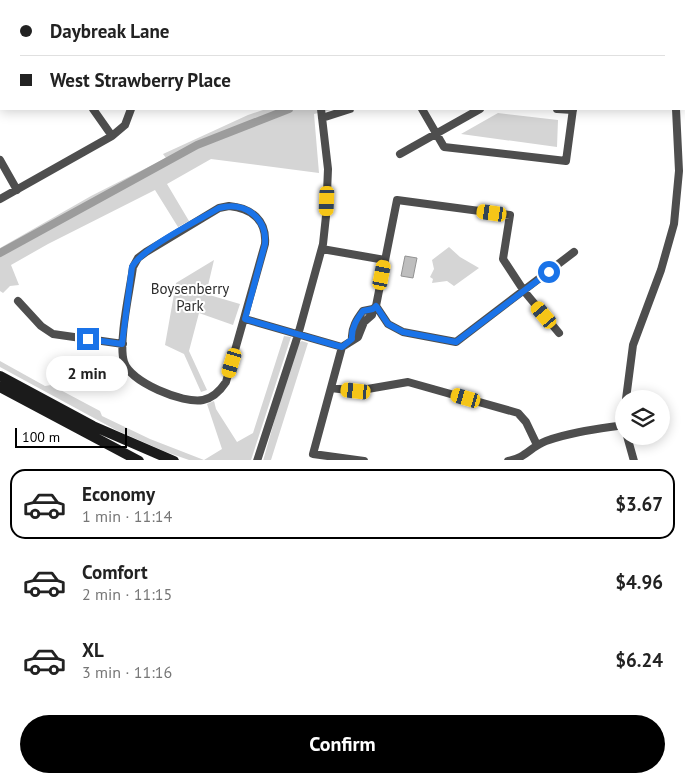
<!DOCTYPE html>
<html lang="en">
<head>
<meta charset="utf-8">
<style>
  body { margin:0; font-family:"PT Sans",sans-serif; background:#f2f2f2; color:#222; height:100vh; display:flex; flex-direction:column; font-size:19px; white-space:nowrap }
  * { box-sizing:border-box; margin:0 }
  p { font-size:16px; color:#767676 }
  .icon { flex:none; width:28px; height:28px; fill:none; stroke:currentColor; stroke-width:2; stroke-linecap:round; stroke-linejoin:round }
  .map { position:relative; height:460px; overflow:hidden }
  .sheet { display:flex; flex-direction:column; background:#fff; flex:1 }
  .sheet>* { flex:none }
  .guide { position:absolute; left:0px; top:0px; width:685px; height:110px; box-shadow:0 2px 12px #0003; display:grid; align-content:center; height:110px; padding:0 20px; background:#fff }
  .buttons { position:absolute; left:615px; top:390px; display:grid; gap:10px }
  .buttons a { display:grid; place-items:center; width:55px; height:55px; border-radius:50%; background:#fff; box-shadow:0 2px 12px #0003; font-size:25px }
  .scale { position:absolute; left:15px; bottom:12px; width:112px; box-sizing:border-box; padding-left:5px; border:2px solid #000; border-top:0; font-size:14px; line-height:18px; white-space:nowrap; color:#000; -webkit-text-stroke:4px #fff; paint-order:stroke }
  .end { position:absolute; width:22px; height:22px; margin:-11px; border:6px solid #1a73e8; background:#fff; box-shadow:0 0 0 2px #fff }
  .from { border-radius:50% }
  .bubble { position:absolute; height:35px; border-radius:18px; background:#fff; box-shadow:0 2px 12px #0003; font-size:16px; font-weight:800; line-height:35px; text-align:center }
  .car { position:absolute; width:15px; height:30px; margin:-15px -8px; border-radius:6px; box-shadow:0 0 4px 1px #0007; background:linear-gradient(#f5c518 24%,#345 0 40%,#f5c518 0 76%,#345 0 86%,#f5c518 0) }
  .guide b { display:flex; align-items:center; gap:18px; height:48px; font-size:19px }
  .guide b+b { border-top:1px solid #e0e0e0 }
  .guide i { width:12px; height:12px; background:#222 }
  ul { padding:9px 0 0; list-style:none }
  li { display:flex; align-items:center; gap:15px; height:70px; margin:0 10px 8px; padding:0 10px; border:2px solid transparent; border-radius:15px }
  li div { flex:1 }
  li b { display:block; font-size:19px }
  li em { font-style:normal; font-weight:800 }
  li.on { border-color:#000 }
  li>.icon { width:45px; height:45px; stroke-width:1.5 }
  .button { display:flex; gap:10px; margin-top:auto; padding:10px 20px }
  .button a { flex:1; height:58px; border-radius:30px; background:#000; color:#fff; font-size:20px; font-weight:800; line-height:58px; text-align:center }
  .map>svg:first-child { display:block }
  .green { fill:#d5d5d5 }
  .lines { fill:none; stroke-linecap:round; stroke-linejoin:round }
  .canal { stroke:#9c9c9c; stroke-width:8 }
  .building { fill:#bebebe; stroke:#929292 }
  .street { stroke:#4e4e4e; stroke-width:8 }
  .secondary { stroke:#1b1b1b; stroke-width:10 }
  .route { stroke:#1a73e8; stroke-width:6 }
  .labels { text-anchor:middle; stroke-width:4; stroke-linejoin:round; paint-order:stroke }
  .park-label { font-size:15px; fill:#2c2c2c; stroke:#fff }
</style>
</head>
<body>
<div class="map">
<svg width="685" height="461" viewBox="0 0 685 461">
  <rect width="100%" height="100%" fill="#fff"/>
  <!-- green -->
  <path class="green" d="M356,0H685V59L684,1Z
    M266,109H335L314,114L319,173L211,159L167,184L189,221L178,227L155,190L48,244L11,265L19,285L10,286L3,293L0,291V248L91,196L166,158L163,154L248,115Z
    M498,113L558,120L557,147L461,134Z
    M449,247L460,257L479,268L454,286L447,281L432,283L433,279L430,277L434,269L432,260Z
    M214,260L206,294L240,304L233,325L199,313L189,351L207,390L201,392L184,354L165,345L176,283Z
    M284,336L291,337L251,460H189L166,452L116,430L0,367V361L45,386L51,385L100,411L102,416L150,439L204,460L222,449L207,404L214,401L216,409L237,442L253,433Z
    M302,341L308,343L271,460L263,461L296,344Z"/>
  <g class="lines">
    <!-- canal -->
    <path class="canal" d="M486,1L487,0
      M0,253L197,145L289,109"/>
  </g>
  <!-- building -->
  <path class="building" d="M405,256L417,258L413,278L401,276Z"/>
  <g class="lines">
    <!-- street -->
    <path class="street" d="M102,0L104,1
      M308,0V1
      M0,33H1
      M684,65H685
      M93,109L112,136
      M422,109L444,147L566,161L573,109
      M557,109L573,110
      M322,118L350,109
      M400,154L480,109
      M0,160L17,190
      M0,199L112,136L125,125L131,109
      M229,206C251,208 267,220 265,244L226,382C220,391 213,398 203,400C183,404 130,382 124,362C118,342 130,290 133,267L138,258L146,252L219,208Z
      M322,249L385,260
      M18,301L41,326L53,334L123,344
      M376,306L388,324L403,332L456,342L574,252
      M373,309L376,306L397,200L510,215L503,259L524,291L559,333
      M245,319L342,347
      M342,347L313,454L364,461
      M342,347L358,337L364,322L372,315L373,309L363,311C357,319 351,328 352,339
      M331,388L356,391L408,382L518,413L526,422L537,445
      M626,399L633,345L661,270L674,224L679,171L676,109
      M627,436L634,461
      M257,461L298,335L323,244L326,216L328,169L321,109
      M508,461C526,458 530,447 546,441C571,432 598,429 624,425"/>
    <!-- secondary -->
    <path class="secondary" d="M0,376L93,426L174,461
      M0,387L139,461"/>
  </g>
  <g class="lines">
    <!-- route -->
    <path class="route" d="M88,339L122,344L132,267C142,248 199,220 219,208C244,201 267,217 265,244L245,319L342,347L352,339C351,328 357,319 363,311L373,309L376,306L388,324L403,332L456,342L549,272"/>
  </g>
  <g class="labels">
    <!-- park labels -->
    <g class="park-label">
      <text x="190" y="294">Boysenberry<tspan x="190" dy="17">Park</tspan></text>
    </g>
  </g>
</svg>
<div class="buttons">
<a><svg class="icon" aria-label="layers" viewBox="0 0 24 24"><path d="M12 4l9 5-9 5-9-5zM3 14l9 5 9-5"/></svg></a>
</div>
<div class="scale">100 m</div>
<i class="end from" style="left:549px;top:272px"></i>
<i class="end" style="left:88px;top:339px"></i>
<div class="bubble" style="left:46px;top:356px;width:82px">2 min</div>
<i class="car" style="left:327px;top:201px;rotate:182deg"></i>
<i class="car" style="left:492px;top:213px;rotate:278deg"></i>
<i class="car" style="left:382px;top:275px;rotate:11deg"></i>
<i class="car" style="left:544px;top:315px;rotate:320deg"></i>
<i class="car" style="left:232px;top:363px;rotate:197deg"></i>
<i class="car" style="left:356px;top:391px;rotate:276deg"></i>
<i class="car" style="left:466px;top:398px;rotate:286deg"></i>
<div class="guide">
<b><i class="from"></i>Daybreak Lane</b>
<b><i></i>West Strawberry Place</b>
</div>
</div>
<section class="sheet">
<ul>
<li class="on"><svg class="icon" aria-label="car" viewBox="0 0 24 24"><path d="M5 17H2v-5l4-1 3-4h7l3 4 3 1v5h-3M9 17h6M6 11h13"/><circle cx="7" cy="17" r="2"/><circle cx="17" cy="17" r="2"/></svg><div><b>Economy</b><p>1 min · 11:14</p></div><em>$3.67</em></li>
<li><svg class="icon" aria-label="car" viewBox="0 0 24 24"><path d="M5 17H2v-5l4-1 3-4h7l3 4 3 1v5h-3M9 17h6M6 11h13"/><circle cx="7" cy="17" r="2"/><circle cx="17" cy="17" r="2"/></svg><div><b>Comfort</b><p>2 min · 11:15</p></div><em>$4.96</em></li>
<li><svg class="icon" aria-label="car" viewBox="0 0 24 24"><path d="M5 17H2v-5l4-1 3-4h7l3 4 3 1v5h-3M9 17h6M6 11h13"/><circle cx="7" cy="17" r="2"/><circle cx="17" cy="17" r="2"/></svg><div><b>XL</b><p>3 min · 11:16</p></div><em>$6.24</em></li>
</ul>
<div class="button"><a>Confirm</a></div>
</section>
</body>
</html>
